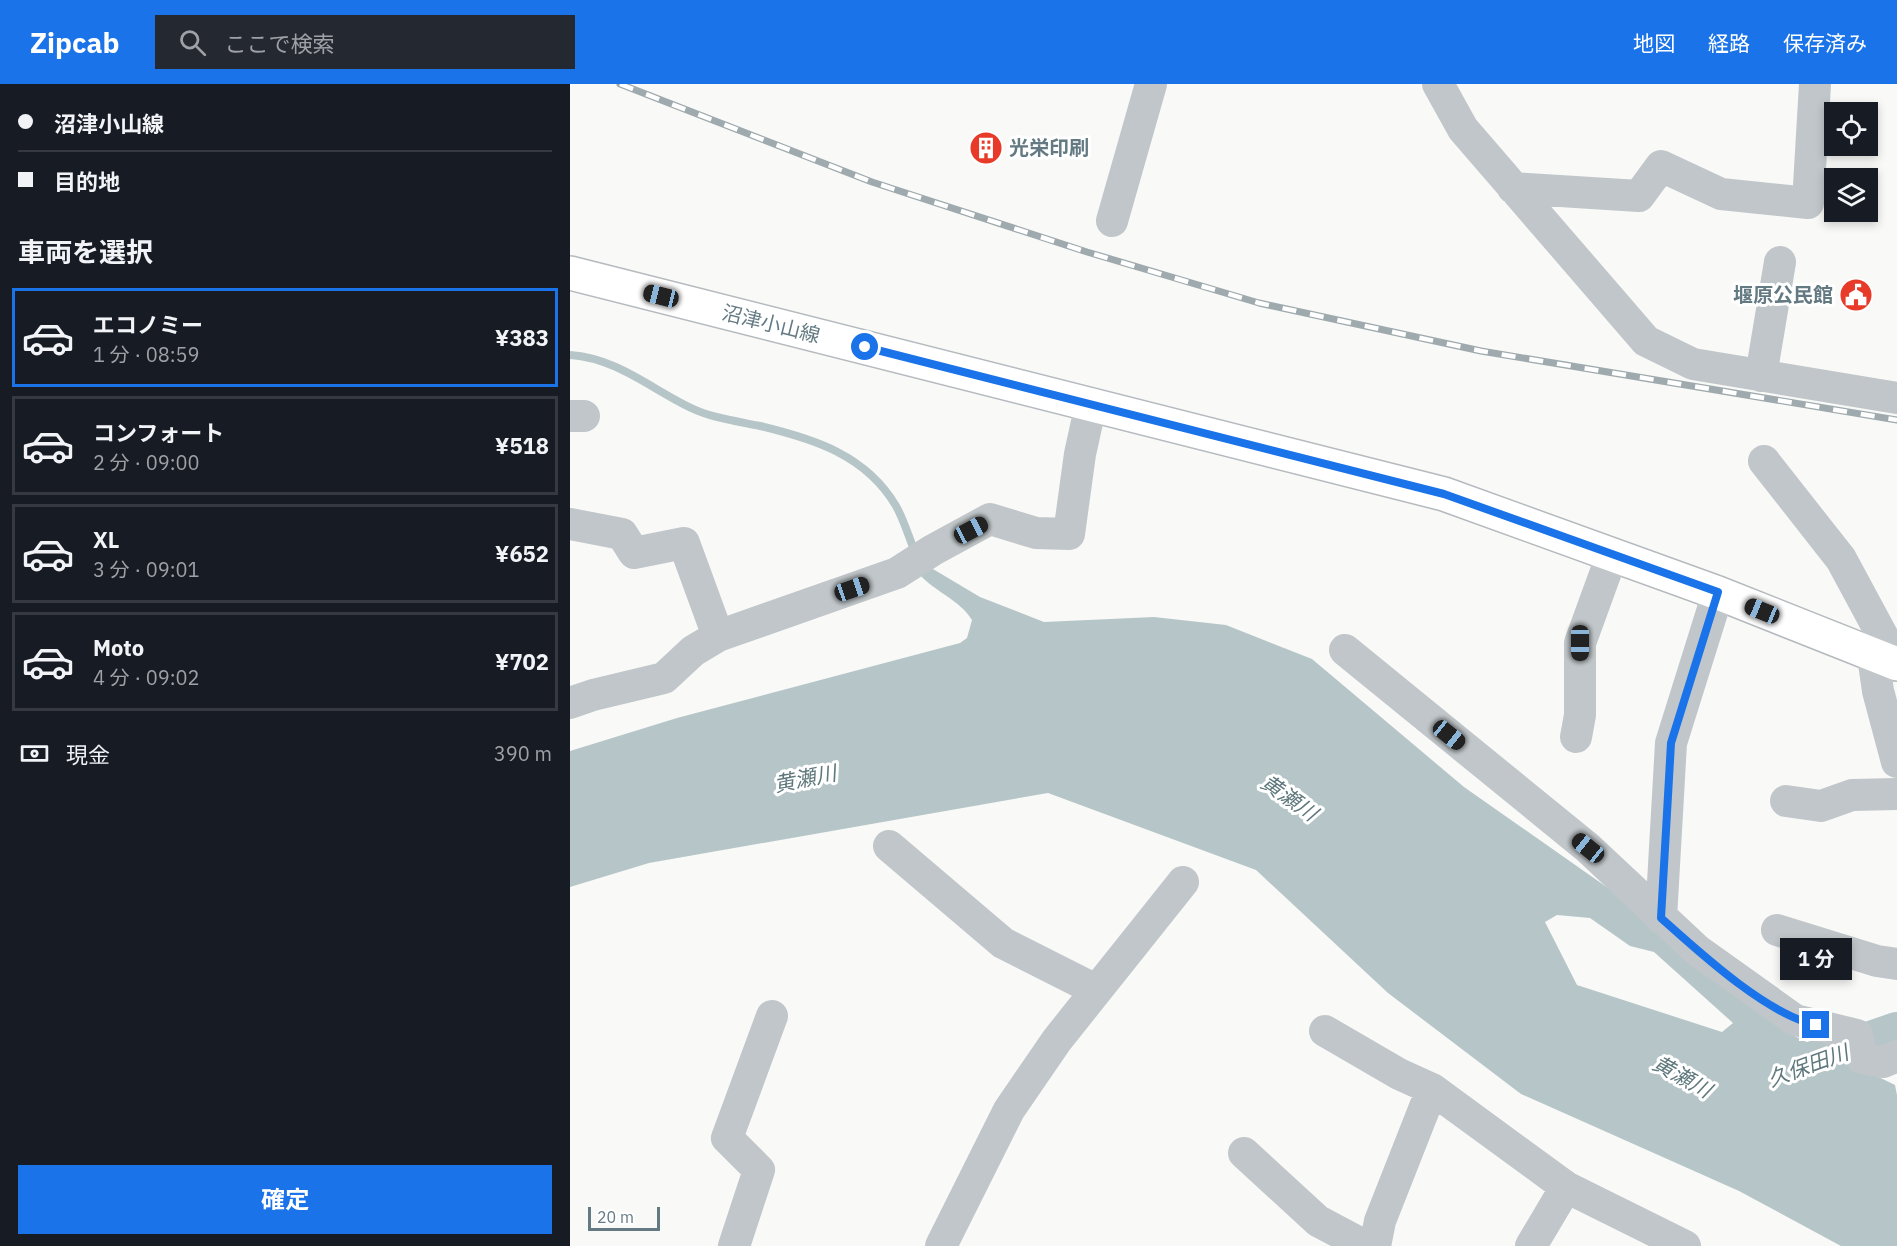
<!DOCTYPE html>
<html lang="ja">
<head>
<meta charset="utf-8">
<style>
  body { margin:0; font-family:"IBM Plex Sans","Noto Sans JP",sans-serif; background:#242831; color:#f1f3f6; height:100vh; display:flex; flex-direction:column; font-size:22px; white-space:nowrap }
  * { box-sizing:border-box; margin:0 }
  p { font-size:20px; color:#9ea1a6 }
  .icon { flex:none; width:33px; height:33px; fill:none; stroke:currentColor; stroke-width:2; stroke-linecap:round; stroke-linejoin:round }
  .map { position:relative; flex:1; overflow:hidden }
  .panel { display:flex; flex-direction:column; background:#171b24; width:570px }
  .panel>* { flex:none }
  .top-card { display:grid; align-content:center; height:132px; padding:0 18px; background:#171b24 }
  .controls { position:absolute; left:1254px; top:18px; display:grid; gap:12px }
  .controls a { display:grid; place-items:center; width:54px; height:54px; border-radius:0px; background:#171b24; box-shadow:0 3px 9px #0003; font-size:30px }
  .scale { position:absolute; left:18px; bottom:15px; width:72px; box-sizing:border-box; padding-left:6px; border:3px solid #647a83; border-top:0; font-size:16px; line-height:21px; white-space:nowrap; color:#647a83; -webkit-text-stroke:4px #fff; paint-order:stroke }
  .end { position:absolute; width:27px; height:27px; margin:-14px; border:8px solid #1a73e8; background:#fff; box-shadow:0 0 0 3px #fff }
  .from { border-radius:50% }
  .bubble { position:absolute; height:42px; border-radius:0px; background:#171b24; box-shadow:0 3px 9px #0003; font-size:20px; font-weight:700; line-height:42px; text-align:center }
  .car { position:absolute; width:18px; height:36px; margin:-18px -9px; border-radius:8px; box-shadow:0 0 4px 2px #0007; background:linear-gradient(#222 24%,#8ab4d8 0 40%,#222 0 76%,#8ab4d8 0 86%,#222 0) }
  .top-card b { display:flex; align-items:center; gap:21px; height:57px; font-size:22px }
  .top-card b+b { border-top:2px solid #363941 }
  .top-card i { width:15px; height:15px; background:#f1f3f6 }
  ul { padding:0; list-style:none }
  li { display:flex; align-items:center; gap:18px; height:99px; margin:0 12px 9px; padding:0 6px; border:3px solid #363941; border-radius:0px }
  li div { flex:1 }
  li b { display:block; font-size:22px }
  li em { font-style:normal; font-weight:700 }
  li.selected { border-color:#1a73e8 }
  li>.icon { width:54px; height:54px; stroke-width:1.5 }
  h2 { padding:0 18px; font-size:27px; line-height:72px }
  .pay { display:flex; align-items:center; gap:15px; height:66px; padding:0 18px; font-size:22px }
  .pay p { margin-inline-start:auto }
  .cta { display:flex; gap:12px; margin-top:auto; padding:12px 18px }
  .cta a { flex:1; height:69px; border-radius:0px; background:#1a73e8; color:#fff; font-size:24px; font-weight:700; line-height:69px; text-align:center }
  header { display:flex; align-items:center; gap:36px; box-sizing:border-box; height:84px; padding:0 30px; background:#1a73e8; color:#fff }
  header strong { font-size:28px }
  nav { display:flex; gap:33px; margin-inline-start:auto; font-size:21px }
  .search { width:420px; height:54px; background:#242831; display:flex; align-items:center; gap:15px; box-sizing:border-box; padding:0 21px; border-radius:0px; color:#9ea1a6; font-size:22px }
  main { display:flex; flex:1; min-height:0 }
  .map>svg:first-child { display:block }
  .water { fill:#b6c6c8; fill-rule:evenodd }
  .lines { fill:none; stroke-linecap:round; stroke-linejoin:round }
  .stream { stroke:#b6c6c8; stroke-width:8 }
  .river { stroke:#b6c6c8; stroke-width:44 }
  .major-casing { stroke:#b4babe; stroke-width:36 }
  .minor { stroke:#c0c6c9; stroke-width:32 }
  .major { stroke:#fff; stroke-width:33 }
  .rail-casing { stroke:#9faaae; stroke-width:7 }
  .rail { stroke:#fff; stroke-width:4.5; stroke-dasharray:14; stroke-linecap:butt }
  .route { stroke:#1a73e8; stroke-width:8 }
  .labels { text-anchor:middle; stroke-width:6; stroke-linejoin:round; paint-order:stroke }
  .poi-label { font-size:20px; font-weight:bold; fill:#647a83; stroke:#fff; text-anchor:start }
  .street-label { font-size:20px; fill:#647a83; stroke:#fff }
  .water-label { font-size:21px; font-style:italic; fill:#5e787c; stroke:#fff }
</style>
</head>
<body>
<header>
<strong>Zipcab</strong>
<div class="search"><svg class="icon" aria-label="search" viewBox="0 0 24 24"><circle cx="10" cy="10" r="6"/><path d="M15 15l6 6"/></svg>ここで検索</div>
<nav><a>地図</a><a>経路</a><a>保存済み</a></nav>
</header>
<main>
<section class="panel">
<div class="top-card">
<b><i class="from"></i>沼津小山線</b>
<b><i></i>目的地</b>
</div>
<h2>車両を選択</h2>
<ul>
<li class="selected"><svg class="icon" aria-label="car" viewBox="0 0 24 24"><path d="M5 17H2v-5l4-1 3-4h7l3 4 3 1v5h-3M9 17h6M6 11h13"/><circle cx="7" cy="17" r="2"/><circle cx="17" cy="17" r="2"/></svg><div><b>エコノミー</b><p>1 分 · 08:59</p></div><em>¥383</em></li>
<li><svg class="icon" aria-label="car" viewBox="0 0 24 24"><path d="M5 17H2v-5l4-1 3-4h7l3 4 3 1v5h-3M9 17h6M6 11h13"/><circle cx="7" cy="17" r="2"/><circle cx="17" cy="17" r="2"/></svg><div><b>コンフォート</b><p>2 分 · 09:00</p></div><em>¥518</em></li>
<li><svg class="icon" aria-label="car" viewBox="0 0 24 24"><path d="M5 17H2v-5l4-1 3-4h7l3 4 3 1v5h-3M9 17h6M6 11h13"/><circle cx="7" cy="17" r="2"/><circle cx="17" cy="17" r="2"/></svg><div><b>XL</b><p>3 分 · 09:01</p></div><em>¥652</em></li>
<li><svg class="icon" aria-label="car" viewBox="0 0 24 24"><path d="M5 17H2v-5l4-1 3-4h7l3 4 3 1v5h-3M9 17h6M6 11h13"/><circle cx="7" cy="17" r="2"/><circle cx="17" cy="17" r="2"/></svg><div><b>Moto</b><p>4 分 · 09:02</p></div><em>¥702</em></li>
</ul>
<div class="pay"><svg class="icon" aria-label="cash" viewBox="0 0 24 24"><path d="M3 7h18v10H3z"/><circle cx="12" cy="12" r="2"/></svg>現金<p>390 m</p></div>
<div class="cta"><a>確定</a></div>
</section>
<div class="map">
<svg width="1327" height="1162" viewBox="0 0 1327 1162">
  <rect width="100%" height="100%" fill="#f9f9f7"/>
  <!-- water -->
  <path class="water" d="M363,485L410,513L474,538L584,533L656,541L742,575L894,703L1048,811L1214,947L1325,1001L1327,1011V1162H1271L1169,1107L951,1010L818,909L686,786L478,709L79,779L0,803V667L107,634L390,559L397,554L402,536C390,516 365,508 349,490ZM987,831L1020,834L1060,862L1084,868L1163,939L1152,948L1007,901L975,838Z"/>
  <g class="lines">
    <!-- stream -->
    <path class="stream" d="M0,271C46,274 80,304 119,323C141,334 166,337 190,342C244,355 296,371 326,422C334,436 339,454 345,468"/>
    <!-- river -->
    <path class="river" d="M1207,992L1327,950"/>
    <defs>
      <path id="major" d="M0,189L874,410L1148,509L1327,580"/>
    </defs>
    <!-- major casing -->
    <use href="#major" class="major-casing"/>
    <!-- minor -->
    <path class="minor" d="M868,0L893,45L1076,257L1123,280L1327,314
      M943,104L1069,112L1091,82L1151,110L1238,119L1245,0
      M542,137L581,0
      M1191,292L1210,178
      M0,332H14
      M1194,377L1271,475L1327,579
      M0,440L52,450L64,469L114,459L148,552
      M775,566L1018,764L1127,866L1225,936L1287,951L1292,974L1313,978L1327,972
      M1303,572L1308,607L1327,678
      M0,619L23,611L94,594L123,567L148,552L327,489L363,466L420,435L466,449L499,450L510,370L521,320
      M1006,653L1010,631V559L1042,471
      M1216,717L1251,722L1282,711L1327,710
      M319,762L433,859L526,906
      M1091,834L1101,659L1148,509
      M1207,846L1307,877L1327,880
      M755,947L829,990L862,1005L996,1103L1115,1162
      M674,1069L748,1137L795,1162
      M164,1162L189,1086L157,1054L202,932
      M371,1162L439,1026L487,956L613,798
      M805,1162L810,1137L862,1005
      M961,1162L996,1103"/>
    <!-- major -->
    <use href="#major" class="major"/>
    <defs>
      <path id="rail" d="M50,0L302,98L517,168L689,219L911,267L1327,336"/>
    </defs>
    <!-- rail casing -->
    <use href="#rail" class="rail-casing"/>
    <!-- rail -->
    <use href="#rail" class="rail"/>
  </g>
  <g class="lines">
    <!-- route -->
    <path class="route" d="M295,263L874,410L1148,508L1101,659L1091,834C1129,868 1196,930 1246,941"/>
  </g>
  <!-- icons -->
  <defs>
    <symbol id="building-disc" viewBox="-11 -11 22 22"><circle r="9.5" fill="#e73a29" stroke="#fff"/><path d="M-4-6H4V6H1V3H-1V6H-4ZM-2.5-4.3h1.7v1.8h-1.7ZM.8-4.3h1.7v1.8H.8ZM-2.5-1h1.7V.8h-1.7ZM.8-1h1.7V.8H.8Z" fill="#fff"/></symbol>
    <symbol id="civic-disc" viewBox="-11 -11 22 22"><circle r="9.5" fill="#e73a29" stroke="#fff"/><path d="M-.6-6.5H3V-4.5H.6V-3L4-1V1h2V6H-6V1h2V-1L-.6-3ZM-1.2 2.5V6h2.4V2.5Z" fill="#fff"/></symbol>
  </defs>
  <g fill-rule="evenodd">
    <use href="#building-disc" x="397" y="45" width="38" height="38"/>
    <use href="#civic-disc" x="1267" y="192" width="38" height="38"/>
  </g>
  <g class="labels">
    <!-- poi labels -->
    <g class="poi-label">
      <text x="439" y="71">光栄印刷</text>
      <text x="1263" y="218" text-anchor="end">堰原公民館</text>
    </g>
    <!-- street labels -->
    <g class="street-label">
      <text transform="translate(201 240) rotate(14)" y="7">沼津小山線</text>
    </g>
    <!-- water labels -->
    <g class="water-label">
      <text transform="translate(235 695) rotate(-11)" y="7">黄瀬川</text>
      <text transform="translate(719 714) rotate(35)" y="7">黄瀬川</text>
      <text transform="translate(1238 982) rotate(-20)" y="7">久保田川</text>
      <text transform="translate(1112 993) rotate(29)" y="7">黄瀬川</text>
    </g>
  </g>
</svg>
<div class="controls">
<a><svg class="icon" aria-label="locate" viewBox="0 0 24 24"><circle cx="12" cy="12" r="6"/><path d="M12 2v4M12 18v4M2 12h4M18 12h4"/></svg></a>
<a><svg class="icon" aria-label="layers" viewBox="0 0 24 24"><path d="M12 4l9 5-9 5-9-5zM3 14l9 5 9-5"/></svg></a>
</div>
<div class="scale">20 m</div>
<i class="end from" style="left:295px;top:263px"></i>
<i class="end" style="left:1246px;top:941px"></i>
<div class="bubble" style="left:1210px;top:854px;width:72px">1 分</div>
<i class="car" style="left:91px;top:212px;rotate:284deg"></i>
<i class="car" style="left:401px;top:446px;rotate:62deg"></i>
<i class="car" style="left:282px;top:505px;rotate:71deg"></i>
<i class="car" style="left:1192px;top:527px;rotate:292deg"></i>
<i class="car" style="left:1010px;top:559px;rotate:180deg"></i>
<i class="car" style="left:879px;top:651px;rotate:129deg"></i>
<i class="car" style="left:1018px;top:764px;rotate:309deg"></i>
</div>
</main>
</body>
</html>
